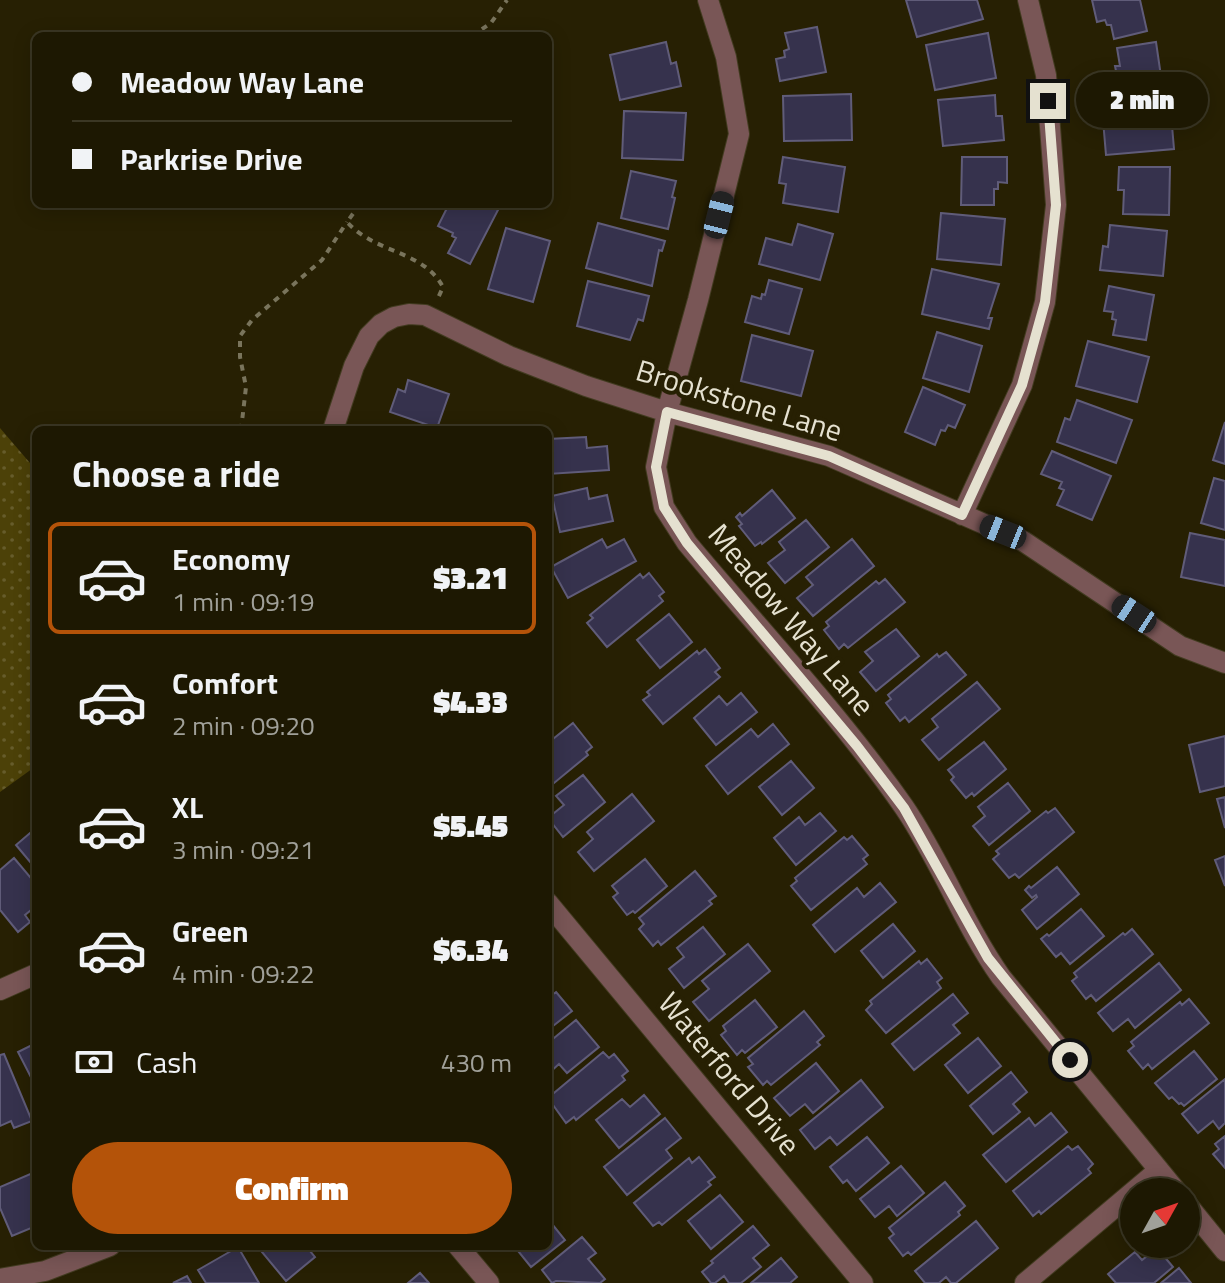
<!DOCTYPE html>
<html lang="en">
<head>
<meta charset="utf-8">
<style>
  body { margin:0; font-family:"Titillium Web",sans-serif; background:#2a2511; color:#f1f3f6; height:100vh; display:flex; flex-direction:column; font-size:30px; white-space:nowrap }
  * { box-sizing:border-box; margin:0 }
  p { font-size:26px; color:#a0a099 }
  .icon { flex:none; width:44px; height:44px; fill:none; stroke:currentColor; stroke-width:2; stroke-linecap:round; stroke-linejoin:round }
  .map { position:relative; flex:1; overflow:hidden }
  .drawer { position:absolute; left:32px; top:426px; width:520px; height:824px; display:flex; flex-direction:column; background:#1d1802; border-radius:12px; box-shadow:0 4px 20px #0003,0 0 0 2px #3b3724 }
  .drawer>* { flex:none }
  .banner { position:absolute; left:32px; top:32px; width:520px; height:176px; border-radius:12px; box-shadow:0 4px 20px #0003,0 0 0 2px #3b3724; display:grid; align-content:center; height:176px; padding:0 40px; background:#1d1802 }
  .needle { width:52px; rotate:50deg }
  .fabs { position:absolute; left:1120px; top:1178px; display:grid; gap:16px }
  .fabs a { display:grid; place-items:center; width:80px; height:80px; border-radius:50%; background:#1d1802; box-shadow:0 4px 20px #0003,0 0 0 2px #3b3724; font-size:40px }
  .end { position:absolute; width:36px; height:36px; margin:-18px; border:10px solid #e5e1d0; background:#111; box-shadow:0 0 0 4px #111 }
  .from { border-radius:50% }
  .bubble { position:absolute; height:56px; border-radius:28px; background:#1d1802; box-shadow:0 4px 20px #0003,0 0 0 2px #3b3724; font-size:26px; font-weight:800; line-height:56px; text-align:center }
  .car { position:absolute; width:24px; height:48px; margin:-24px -12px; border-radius:10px; box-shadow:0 0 6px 2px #0007; background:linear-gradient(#222 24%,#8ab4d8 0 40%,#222 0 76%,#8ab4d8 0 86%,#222 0) }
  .banner b { display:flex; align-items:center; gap:28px; height:76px; font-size:30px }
  .banner b+b { border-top:2px solid #3b3724 }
  .banner i { width:20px; height:20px; background:#f1f3f6 }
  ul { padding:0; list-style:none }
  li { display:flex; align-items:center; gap:24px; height:112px; margin:0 16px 12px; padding:0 24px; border:4px solid transparent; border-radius:12px }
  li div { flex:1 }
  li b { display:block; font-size:30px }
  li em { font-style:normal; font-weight:800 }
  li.selected { border-color:#b45309 }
  li>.icon { width:72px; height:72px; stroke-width:1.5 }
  h2 { padding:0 40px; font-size:36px; line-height:96px }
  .pay { display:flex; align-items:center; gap:20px; height:88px; padding:0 40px; font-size:30px }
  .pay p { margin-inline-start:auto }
  .primary-button { display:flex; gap:16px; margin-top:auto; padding:16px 40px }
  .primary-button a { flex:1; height:92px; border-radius:48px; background:#b45309; color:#fff; font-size:32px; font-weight:800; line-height:92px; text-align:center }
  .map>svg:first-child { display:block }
  .green { fill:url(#green-dots) }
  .building { fill:#36324d; stroke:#605c79; stroke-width:2 }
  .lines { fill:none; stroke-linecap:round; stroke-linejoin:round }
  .minor-casing { stroke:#423b20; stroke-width:22 }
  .path { stroke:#79745c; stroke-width:4; stroke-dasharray:6 6; stroke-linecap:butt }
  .minor { stroke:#795656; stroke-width:20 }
  .route { stroke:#e5e1d0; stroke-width:10 }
  .labels { text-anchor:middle; stroke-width:8; stroke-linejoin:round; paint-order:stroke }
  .street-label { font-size:30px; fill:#e5e1d0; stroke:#272003 }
</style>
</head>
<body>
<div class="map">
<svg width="1225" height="1283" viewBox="0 0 1225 1283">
  <defs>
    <pattern id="green-dots" width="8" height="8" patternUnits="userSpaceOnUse" patternTransform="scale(2)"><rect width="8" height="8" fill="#4c4108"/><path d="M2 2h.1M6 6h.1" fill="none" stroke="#665c2b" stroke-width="1.8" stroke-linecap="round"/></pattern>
  </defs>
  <rect width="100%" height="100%" fill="#272003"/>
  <!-- green -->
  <path class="green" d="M0,428L36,470V766L0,792Z"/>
  <!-- building -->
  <path class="building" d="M906,0H977L983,19L917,37Z
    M1092,0H1140L1147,31L1114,39L1111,25H1107L1105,20L1097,22Z
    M817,27L826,72L780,81L776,59L785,57L784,51L789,49L785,33Z
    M988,33L996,78L935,90L926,45Z
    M666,42L671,64L676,62L681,86L620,100L610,55Z
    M1156,42L1163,90L1121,97L1120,93L1101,96L1098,73L1116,71L1115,66H1120L1117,48Z
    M851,94L852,140L784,141L783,96Z
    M995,95L996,116H1002L1004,140L943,146L938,100Z
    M1170,102L1174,149L1106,155L1102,108Z
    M624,111L686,113L683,160L622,158Z
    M783,157L845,167L838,212L783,203L786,184L779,183Z
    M962,157H1007V183L998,182V189H994V205H961Z
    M1119,167H1170L1169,215L1123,214L1124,190H1118Z
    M631,171L676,181L672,197L675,198L668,229L621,218Z
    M449,204H486L498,210L470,264L448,253L456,238L452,236L453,233L438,226Z
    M941,213L1005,219L1001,265L937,259Z
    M598,223L665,241L662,251L659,250L652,286L586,268Z
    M798,224L833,234L820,280L759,264L766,238L792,245Z
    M1110,225L1167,231L1163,276L1100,270L1103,246L1108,247Z
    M506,228L550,241L533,302L488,289Z
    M932,269L999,284L988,318H992L989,329L922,314Z
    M769,280L802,289L789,334L745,322L752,296L761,299L762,294L765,295Z
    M588,281L649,296L643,321L638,319L630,340L577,326Z
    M1109,286L1154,295L1146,340L1113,335L1116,320L1112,319L1113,312L1104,311Z
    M937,332L982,346L969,392L923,378Z
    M752,335L813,351L801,396L741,381Z
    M1088,341L1149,357L1137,402L1076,386Z
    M408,380L449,394L437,428L390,412L398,389L405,392Z
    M923,387L965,405L955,428L948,425L945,431L941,430L935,445L905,432Z
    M1077,400L1132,420L1116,463L1057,442L1065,418L1070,420Z
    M1225,422V464L1213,460Z
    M586,437L587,448L607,446L609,470L548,474V439Z
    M1052,451L1111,476L1092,520L1057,505L1064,490L1059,488L1062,482L1041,474Z
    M1214,478L1225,481V530L1201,523Z
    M587,488L589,499L607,495L613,521L560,532L552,496Z
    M772,490L795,518L762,544L761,542L755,546L739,526L742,524L736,517L740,513L742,516Z
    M806,520L829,547L785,583L768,563L785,550L779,542Z
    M1190,533L1225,540V586L1181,577Z
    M602,539L607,548L624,539L636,561L568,598L551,567Z
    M852,539L874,566L813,616L797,598L813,585L806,577Z
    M649,573L664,592L659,596L663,601L607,647L587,623L593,618L590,615L640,574L643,578Z
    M885,579L905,602L848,648L844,644L839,649L824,630L829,626L826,622L876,581L879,584Z
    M669,614L692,642L660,668L637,640Z
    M896,629L919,656L876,691L860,672L873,661L865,652Z
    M705,649L720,668L715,672L720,677L663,724L643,700L650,695L647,692L697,651L699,654Z
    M946,652L966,675L909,722L905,717L900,721L886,703L891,699L888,695L937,654L939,657Z
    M977,682L1000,709L939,760L922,740L938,727L932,719Z
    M741,693L757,712L716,745L694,718L719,696L727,705Z
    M573,723L592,747L586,752L588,755L548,788V743Z
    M773,724L789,744L728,794L706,766L751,729L758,737Z
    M1225,736V786L1200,792L1189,745Z
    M984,742L1006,769L974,796L972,793L966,798L951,780L954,777L948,770Z
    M791,761L814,788L782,815L759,787Z
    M583,775L605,802L563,837L548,818L564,805L556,796Z
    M1008,783L1030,811L989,845L973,826L985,816L978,807Z
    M632,794L654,821L594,871L578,852L593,839L587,832Z
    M1225,797V828L1217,799Z
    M1055,808L1074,832L1019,878L1015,874L1009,878L993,859L999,854L996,851L1046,811L1048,813Z
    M820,813L836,831L796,865L774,838L799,817L805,825Z
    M36,828V869L16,845Z
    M852,836L868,855L863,859L867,864L811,910L791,886L797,881L795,878L844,837L847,840Z
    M1225,856V886L1215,860Z
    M14,858L36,884V906L25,915L30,922L18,932L0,910V870Z
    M645,859L667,886L635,913L633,911L627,915L613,897L618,893L612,886Z
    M1057,867L1079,894L1037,929L1022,910L1037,897L1036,895L1032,898L1025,890L1029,886L1031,888Z
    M695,871L716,896L709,901L712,904L661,945L658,941L653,946L639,929L644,924L639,918Z
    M880,883L896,902L835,952L813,925L857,888L864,897Z
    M1081,909L1104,936L1070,964L1061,953L1056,957L1041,939L1047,934L1049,936Z
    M893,924L915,951L883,978L861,951Z
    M703,927L725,954L684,988L669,969L684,957L677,948Z
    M1132,929L1153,954L1096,1001L1091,995L1086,999L1072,981L1077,977L1074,973L1123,933L1125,935Z
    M748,944L770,971L709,1021L693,1002L709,989L702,981Z
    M927,959L942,978L937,982L941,988L886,1033L866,1010L872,1004L870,1001L919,961L921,964Z
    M1159,963L1181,990L1135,1028L1128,1019L1113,1031L1098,1013Z
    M556,992L572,1011L548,1030V998Z
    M953,994L968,1013L953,1025L960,1033L914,1070L892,1044Z
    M1189,999L1209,1023L1152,1069L1148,1064L1143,1069L1128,1051L1134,1046L1131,1042L1180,1002L1182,1005Z
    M755,1000L777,1027L745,1053L742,1050L737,1055L721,1035L726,1031L723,1026Z
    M804,1011L824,1036L817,1042L820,1045L771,1085L767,1081L763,1085L748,1067L753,1064L748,1058Z
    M576,1020L599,1047L567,1073L559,1064L548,1074V1043Z
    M978,1038L1001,1066L968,1093L945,1065Z
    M34,1044L36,1047V1087L18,1052Z
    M1194,1051L1217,1079L1184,1106L1181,1103L1179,1104L1172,1097L1169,1099L1155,1083Z
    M603,1052L609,1058L614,1054L628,1071L622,1076L625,1080L576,1120L574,1117L566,1123L548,1098Z
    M4,1054L32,1121L14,1128L11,1121L0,1126V1055Z
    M816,1063L839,1091L813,1113L805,1104L790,1116L774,1098Z
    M1011,1072L1027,1092L1013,1104L1020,1112L993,1134L970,1106Z
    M1225,1079V1123L1219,1129L1213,1121L1198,1133L1182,1114Z
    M861,1080L883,1107L837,1145L830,1137L815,1149L800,1130Z
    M644,1095L660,1114L619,1148L596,1120L622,1099L630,1107Z
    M1051,1113L1067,1132L1006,1182L983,1155L1029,1118L1035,1126Z
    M665,1118L681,1138L666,1150L672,1158L627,1195L604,1167Z
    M1225,1136V1168L1213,1154L1219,1149L1215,1144Z
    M867,1137L889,1163L856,1191L847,1180L843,1183L830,1167Z
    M1068,1146L1072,1150L1078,1146L1093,1164L1088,1169L1091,1173L1041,1214L1039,1211L1033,1216L1013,1191Z
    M699,1157L715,1177L708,1182L711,1185L662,1225L659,1222L653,1226L634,1203L689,1158L692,1163Z
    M901,1166L924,1193L897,1216L889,1206L875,1217L860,1199Z
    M35,1172L36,1238L31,1228L12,1236L0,1208V1187Z
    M945,1182L965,1206L958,1212L960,1215L911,1255L908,1252L903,1256L889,1238L894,1234L889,1228Z
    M720,1195L743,1222L711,1249L688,1221Z
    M548,1219L565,1240L531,1267L514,1246H548Z
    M976,1221L998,1248L956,1283H951L946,1277L939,1283H925L915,1271Z
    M753,1226L769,1245L753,1258L761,1267L741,1283H729L724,1276L715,1283H711L702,1272L713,1263L711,1261Z
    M582,1237L596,1253L588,1259L605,1279L600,1283L556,1281L552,1283L542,1270Z
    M257,1246H306L315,1257L286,1281Z
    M238,1247L259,1283H206L198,1270Z
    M1157,1248L1173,1267L1154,1283H1116L1108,1274L1135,1252L1142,1260Z
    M781,1258L797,1277L790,1283H751Z
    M1179,1268L1191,1283H1161Z
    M420,1273L429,1283H408Z
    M187,1276L191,1283H173Z"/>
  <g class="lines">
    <defs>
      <path id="minor" d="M708,0L726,57L739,134L698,300L667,412L656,467L664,507L687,543C759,629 840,715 904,807C941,861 963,923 1001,977L1177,1192
        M333,430L354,366L369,336L381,324L394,317L409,314L425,315L509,356L586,386L667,412L829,456L1023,541L1180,646L1225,663
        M962,515L1022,385L1045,302L1056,205L1046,75L1028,0
        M548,903L863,1283
        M0,990L36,974
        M1186,1203L1225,1251
        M458,1246L489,1283
        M0,1279L45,1271L110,1246
        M1025,1283L1159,1170"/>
    </defs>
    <!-- minor casing -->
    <use href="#minor" class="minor-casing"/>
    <!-- path -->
    <path class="path" d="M472,36L491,23L507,0
      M360,204L347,222C376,254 423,250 443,287L438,298
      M241,430L246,387L240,357V336L252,320L322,260L347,222"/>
    <!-- minor -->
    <use href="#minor" class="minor"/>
  </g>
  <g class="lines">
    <!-- route -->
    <path class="route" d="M1048,101L1056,205L1045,302L1022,385L962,515L829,456L667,412L656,467L664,507L687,543L857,746L904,808L988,958L1070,1060"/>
  </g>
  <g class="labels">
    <!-- street labels -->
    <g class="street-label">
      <text transform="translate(739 401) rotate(17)" y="10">Brookstone Lane</text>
      <text transform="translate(791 620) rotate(50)" y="10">Meadow Way Lane</text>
      <text transform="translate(729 1074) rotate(50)" y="10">Waterford Drive</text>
    </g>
  </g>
</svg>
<div class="fabs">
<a><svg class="needle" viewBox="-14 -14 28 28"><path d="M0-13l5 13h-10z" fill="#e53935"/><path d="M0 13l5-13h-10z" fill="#a0a099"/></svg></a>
</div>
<i class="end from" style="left:1070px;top:1060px"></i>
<i class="end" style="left:1048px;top:101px"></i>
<div class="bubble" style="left:1076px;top:72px;width:132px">2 min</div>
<i class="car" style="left:719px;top:215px;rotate:14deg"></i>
<i class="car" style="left:1003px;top:532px;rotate:292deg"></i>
<i class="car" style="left:1134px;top:614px;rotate:303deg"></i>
<div class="banner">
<b><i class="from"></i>Meadow Way Lane</b>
<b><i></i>Parkrise Drive</b>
</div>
<section class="drawer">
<h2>Choose a ride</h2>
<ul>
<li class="selected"><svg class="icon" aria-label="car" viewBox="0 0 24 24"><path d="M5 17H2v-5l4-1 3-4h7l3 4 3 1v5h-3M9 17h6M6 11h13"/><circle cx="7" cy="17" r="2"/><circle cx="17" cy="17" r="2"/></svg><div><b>Economy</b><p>1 min · 09:19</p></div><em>$3.21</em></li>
<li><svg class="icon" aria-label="car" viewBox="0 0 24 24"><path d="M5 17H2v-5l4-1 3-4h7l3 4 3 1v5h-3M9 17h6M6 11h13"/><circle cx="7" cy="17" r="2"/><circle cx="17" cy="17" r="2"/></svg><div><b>Comfort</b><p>2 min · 09:20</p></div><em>$4.33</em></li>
<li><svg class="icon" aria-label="car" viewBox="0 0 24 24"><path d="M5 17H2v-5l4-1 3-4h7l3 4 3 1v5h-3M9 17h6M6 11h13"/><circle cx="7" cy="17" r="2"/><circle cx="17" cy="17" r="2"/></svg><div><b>XL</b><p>3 min · 09:21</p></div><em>$5.45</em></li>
<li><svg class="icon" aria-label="car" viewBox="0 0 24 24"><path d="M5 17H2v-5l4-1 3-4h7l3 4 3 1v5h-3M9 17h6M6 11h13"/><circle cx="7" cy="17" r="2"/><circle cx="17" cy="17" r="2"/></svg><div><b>Green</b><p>4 min · 09:22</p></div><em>$6.34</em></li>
</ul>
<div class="pay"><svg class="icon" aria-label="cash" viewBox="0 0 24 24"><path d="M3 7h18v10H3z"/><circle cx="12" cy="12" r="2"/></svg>Cash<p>430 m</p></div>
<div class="primary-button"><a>Confirm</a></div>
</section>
</div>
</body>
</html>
